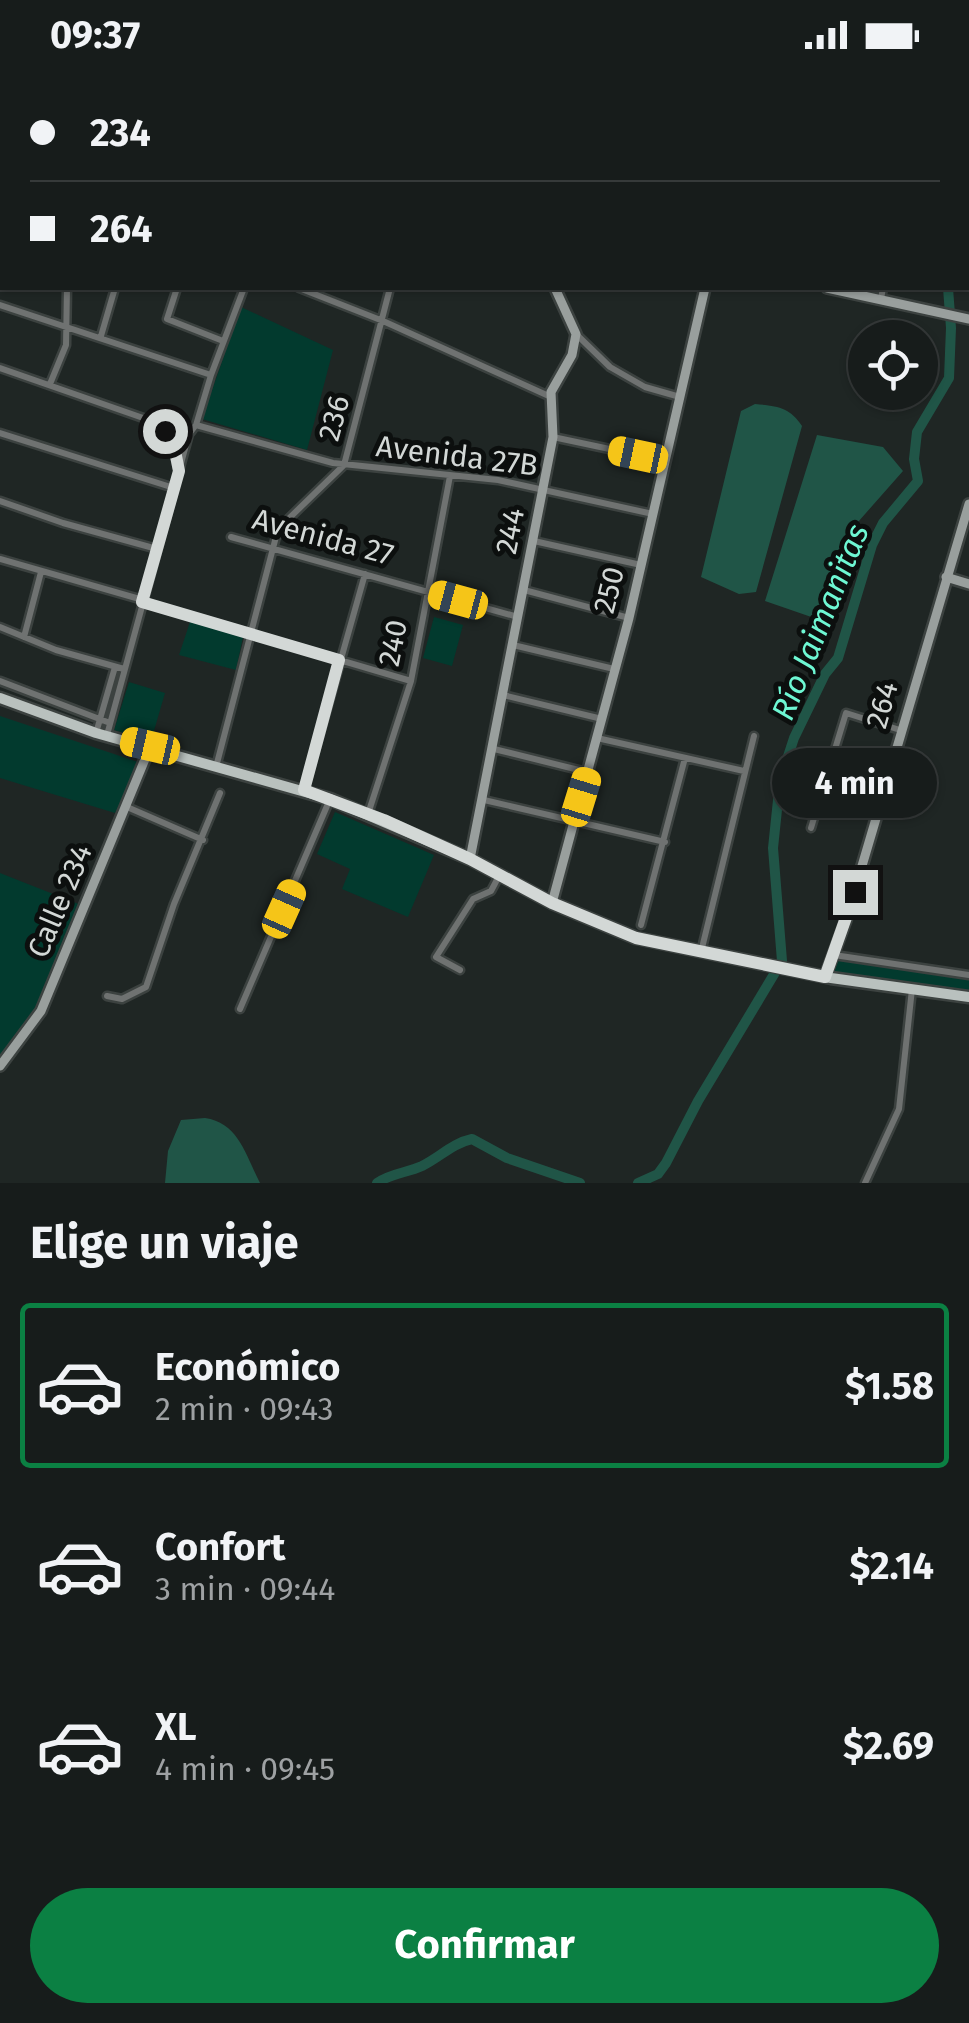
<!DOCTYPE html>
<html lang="es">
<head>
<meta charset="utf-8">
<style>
  body { margin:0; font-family:"Fira Sans",sans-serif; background:#242928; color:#f1f3f6; height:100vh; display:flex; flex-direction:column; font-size:38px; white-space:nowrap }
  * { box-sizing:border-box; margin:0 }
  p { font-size:32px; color:#9ea1a3 }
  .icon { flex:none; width:55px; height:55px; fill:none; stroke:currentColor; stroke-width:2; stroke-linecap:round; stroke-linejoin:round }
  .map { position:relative; height:1113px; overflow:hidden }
  .details { display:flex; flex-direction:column; background:#171c1b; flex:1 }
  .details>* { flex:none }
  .hud { position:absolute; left:0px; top:0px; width:970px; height:220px; box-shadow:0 2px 8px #0004,0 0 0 2px #363a3a; display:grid; align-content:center; height:220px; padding:0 30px; background:#171c1b }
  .controls { position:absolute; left:848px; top:250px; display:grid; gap:20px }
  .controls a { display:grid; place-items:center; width:90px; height:90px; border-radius:50%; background:#171c1b; box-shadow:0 2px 8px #0004,0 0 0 2px #363a3a; font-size:50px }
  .end { position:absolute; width:45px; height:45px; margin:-22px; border:12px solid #d3d8d6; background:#111; box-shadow:0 0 0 5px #111 }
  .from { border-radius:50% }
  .bubble { position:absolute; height:70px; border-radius:35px; background:#171c1b; box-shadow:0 2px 8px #0004,0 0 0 2px #363a3a; font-size:32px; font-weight:700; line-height:70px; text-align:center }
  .car { position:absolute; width:30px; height:60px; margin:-30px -15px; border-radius:12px; box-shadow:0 0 8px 2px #0007; background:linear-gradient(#f5c518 24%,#345 0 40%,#f5c518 0 76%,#345 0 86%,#f5c518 0) }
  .hud b { display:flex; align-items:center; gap:35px; height:95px; font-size:38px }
  .hud b+b { border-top:2px solid #363a3a }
  .hud i { width:25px; height:25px; background:#f1f3f6 }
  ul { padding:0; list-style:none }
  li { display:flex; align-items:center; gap:30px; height:165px; margin:0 20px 15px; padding:0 10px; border:5px solid transparent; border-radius:10px }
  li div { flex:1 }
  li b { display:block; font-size:38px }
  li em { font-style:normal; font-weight:700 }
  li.selected { border-color:#0b8043 }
  li>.icon { width:90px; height:90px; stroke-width:1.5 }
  h2 { padding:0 30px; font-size:45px; line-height:120px }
  .button { display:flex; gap:20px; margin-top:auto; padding:20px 30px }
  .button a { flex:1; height:115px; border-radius:60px; background:#0b8043; color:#fff; font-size:40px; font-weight:700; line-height:115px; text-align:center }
  .status { display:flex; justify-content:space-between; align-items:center; height:70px; padding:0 50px; background:#171c1b; direction:ltr }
  .status svg { height:28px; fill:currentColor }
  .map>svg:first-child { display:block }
  .green { fill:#023a2e }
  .water { fill:#205547 }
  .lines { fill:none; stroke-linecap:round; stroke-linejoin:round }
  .river { stroke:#205547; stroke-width:10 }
  .street-casing { stroke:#3c4240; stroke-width:11 }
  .secondary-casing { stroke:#3c4240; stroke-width:14 }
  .primary-casing { stroke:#3c4240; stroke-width:15 }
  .street { stroke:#6f7271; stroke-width:6 }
  .secondary { stroke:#999f9d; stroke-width:9 }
  .primary { stroke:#b9c1be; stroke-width:10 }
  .route { stroke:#d3d8d6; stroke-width:12 }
  .labels { text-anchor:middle; stroke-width:10; stroke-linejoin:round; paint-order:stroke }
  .street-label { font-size:30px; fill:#d3d8d6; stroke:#0c0f0e }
  .water-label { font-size:32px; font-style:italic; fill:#6ef7d3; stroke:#0c0f0e }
</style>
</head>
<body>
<div class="status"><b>09:37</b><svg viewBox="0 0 49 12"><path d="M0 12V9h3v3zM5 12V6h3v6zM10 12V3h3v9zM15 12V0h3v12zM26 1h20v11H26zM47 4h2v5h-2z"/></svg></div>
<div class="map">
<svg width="969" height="1113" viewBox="0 0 969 1113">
  <rect width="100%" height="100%" fill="#1f2624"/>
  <!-- green -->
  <path class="green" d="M241,237L333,280L307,380L202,349Z
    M434,547L463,555L452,596L423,588Z
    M190,552L243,567L236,600L179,585Z
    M129,612L165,623L151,671L114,660Z
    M0,646L141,693L115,743L0,708Z
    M335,742L434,785L408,847L342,819L350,799L317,784Z
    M0,803L81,835L37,939L0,990Z
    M832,887L969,904V926L825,906Z"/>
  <!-- water -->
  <path class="water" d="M755,334C777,336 790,337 802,356L756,522L739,524L701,507L741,341Z
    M817,365L883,377L903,401L858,452L827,548L820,550L765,531Z
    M205,1048C239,1053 246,1086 260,1113H165L168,1081L181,1050Z"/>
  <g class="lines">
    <!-- river -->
    <path class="river" d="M968,99L969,96
      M377,1113C391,1103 407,1103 422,1096C440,1087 453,1073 472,1069L507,1088L580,1113
      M638,1113L658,1104L666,1093L698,1031L782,891L773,778L780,711L794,668L825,604L838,588L872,475L883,453L918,411L914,389L917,362L949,308L951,258L948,218"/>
    <defs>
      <path id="street" d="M438,0L439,2
        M207,2L208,0
        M291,2L292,0
        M624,2L625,0
        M808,2L809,0
        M867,2V0
        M926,2L927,0
        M0,154L2,157
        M177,218L167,249L223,271
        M299,218L383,251L551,327
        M881,229L883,218
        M0,235L211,305
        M576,264L610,297L645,317L680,327
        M101,266L115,218
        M0,298L189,364
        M50,314L66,275L67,218
        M160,355L173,376L178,398
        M196,355L333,393L498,410L653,444
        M0,363L174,418
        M553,367L666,391
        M0,431L63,453L157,479
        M231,467L518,547
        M534,471L641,495
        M0,489L143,530
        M524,520L629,548
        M142,532L411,611
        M0,557L56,580L124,599
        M24,567L41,502
        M513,575L614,599
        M0,611L110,653
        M503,625L602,649
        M96,663L115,597
        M107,665L189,364L196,355L211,305L244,218
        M597,668L744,701
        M494,679L587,702
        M216,697L278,459L344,395L390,218
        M304,720L365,504
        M484,730L665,772
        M127,737L203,770
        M368,744L411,611L450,406
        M811,758L846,643L900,660
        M641,855L685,688
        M701,882L754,666
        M834,885L969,905
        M460,900L436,887L473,829L491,821L499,806
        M107,926L122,929L146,917L174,834L220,723
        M240,939L330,729
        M865,1113L899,1039L912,919"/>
      <path id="secondary" d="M106,2L107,0
        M485,2V0
        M749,2L750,0
        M0,193L2,191
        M827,218L969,249
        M946,507L969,514
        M470,789L553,367L551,322L572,285L576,264L555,218
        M552,833L629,548L705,218
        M825,907L846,850L969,434
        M0,996L41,941L150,677"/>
      <path id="primary" d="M0,628L96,663L330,729L470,789L552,833L636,868L831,908L969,927"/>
    </defs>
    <!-- street casing -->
    <use href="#street" class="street-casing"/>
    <!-- secondary casing -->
    <use href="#secondary" class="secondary-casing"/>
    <!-- primary casing -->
    <use href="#primary" class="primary-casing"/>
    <!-- street -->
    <use href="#street" class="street"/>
    <!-- secondary -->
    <use href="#secondary" class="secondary"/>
    <!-- primary -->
    <use href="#primary" class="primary"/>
  </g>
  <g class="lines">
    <!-- route -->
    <path class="route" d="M165,361L174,376L179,401L142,532L339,590L304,720L384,750L470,789L552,833L636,868L825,907L855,822"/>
  </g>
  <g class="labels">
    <!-- street labels -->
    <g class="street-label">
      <text transform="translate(334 348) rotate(-75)" y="10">236</text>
      <text transform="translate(457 386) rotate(7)" y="10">Avenida 27B</text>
      <text transform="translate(510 461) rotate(-79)" y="10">244</text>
      <text transform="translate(323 467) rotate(15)" y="10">Avenida 27</text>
      <text transform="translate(609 520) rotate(-76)" y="10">250</text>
      <text transform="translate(393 573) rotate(-79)" y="10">240</text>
      <text transform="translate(882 635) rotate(-74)" y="10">264</text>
      <text transform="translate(60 831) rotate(-67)" y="10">Calle 234</text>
    </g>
    <!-- water labels -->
    <g class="water-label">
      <text transform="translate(820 552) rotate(-68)" y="11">Río Jaimanitas</text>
    </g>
  </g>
</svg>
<div class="controls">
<a><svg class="icon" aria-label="locate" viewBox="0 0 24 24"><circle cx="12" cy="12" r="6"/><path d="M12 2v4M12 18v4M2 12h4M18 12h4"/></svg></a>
</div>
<i class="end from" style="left:165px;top:361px"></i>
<i class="end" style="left:855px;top:822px"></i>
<div class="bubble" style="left:772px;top:678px;width:165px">4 min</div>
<i class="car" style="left:638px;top:385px;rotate:282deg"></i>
<i class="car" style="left:458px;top:530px;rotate:285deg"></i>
<i class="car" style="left:150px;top:676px;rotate:283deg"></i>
<i class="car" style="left:581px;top:727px;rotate:17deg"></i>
<i class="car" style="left:284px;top:839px;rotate:24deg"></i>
<div class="hud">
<b><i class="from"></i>234</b>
<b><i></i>264</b>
</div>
</div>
<section class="details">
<h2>Elige un viaje</h2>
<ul>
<li class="selected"><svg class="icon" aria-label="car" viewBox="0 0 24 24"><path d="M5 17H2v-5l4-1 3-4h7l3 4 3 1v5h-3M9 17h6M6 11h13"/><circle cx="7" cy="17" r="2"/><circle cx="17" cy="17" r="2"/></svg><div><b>Económico</b><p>2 min · 09:43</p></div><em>$1.58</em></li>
<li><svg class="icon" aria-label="car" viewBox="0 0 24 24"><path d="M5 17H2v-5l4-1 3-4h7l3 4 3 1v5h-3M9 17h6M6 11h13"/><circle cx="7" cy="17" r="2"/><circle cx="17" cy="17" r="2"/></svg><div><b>Confort</b><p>3 min · 09:44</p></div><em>$2.14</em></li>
<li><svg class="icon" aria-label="car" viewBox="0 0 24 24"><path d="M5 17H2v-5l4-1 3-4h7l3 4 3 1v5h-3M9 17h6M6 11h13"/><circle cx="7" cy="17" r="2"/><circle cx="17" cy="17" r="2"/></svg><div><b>XL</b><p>4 min · 09:45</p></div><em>$2.69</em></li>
</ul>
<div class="button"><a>Confirmar</a></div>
</section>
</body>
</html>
